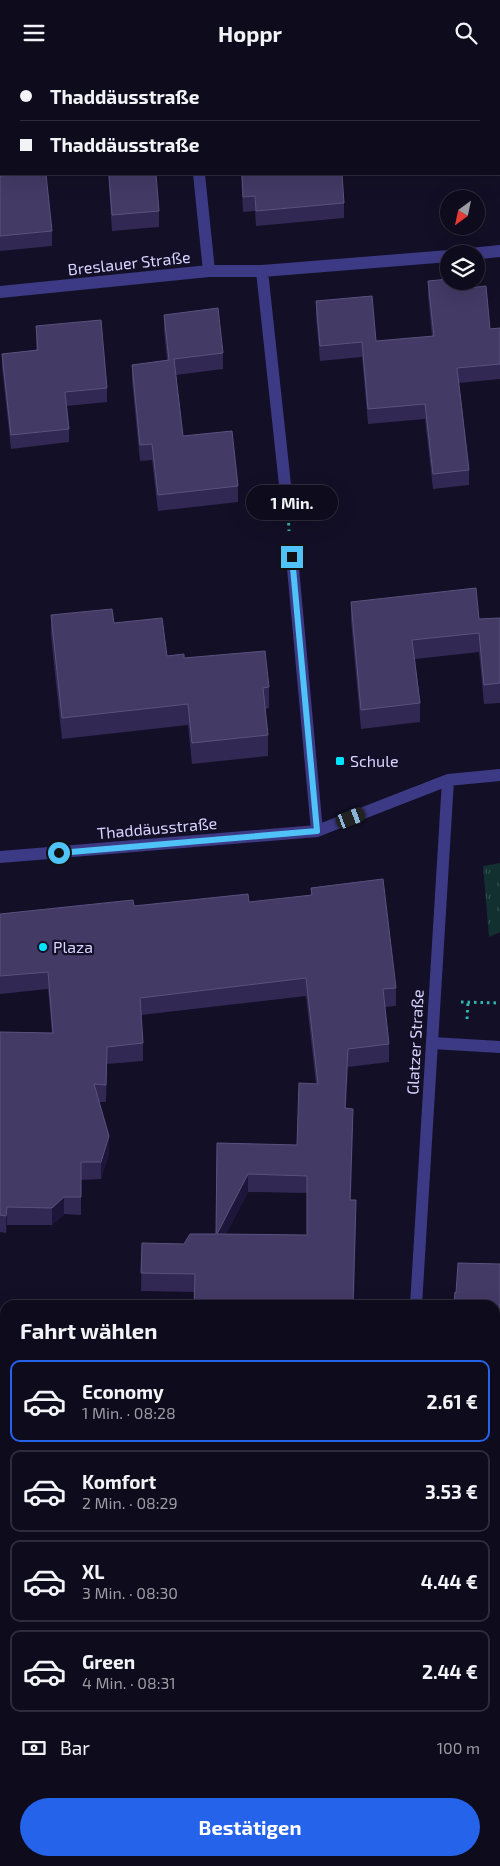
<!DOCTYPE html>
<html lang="de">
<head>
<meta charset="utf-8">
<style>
  body { margin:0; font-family:"Exo 2",sans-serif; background:#171425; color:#f1f3f6; height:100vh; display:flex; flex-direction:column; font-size:19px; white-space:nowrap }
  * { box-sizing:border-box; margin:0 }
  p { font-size:16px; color:#9b9ba3 }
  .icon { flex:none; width:28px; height:28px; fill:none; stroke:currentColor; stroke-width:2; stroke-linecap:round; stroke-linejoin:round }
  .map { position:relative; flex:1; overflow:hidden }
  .sheet { position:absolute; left:0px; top:1235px; width:500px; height:566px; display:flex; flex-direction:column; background:#0e0b1c; border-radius:15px 15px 0 0; box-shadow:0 5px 20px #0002,0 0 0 1px #2e2b3b }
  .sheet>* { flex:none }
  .guide { position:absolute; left:0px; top:0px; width:500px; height:110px; box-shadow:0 5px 20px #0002,0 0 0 1px #2e2b3b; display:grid; align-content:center; height:110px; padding:0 20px; background:#0e0b1c }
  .needle { width:32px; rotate:213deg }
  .tools { position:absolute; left:440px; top:125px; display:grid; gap:10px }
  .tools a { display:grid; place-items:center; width:45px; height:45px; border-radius:50%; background:#0e0b1c; box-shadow:0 5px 20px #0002,0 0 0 1px #2e2b3b; font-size:25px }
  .end { position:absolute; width:22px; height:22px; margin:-11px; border:6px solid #4fc3f7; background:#111; box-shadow:0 0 0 2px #111 }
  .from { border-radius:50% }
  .bubble { position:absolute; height:35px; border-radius:18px; background:#0e0b1c; box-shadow:0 5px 20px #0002,0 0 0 1px #2e2b3b; font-size:16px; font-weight:700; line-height:35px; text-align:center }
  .car { position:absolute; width:15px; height:30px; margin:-15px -8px; border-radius:6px; box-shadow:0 0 4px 1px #0007; background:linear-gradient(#222 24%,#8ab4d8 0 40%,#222 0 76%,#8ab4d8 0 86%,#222 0) }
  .guide b { display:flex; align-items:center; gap:18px; height:48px; font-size:19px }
  .guide b+b { border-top:1px solid #2e2b3b }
  .guide i { width:12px; height:12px; background:#f1f3f6 }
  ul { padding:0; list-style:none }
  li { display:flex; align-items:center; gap:15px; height:82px; margin:0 10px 8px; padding:0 10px; border:2px solid #2e2b3b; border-radius:10px }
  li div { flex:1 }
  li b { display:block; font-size:19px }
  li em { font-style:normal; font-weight:700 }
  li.selected { border-color:#2563eb }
  li>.icon { width:45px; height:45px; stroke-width:1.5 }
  h2 { padding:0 20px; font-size:22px; line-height:60px }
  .pay { display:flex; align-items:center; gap:12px; height:55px; padding:0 20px; font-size:19px }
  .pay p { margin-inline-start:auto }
  .primary-button { display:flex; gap:10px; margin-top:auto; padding:10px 20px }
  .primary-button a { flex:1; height:58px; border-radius:30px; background:#2563eb; color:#fff; font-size:20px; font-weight:700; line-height:58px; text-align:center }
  header { display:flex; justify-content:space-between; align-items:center; height:65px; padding:0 20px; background:#0e0b1c; font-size:22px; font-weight:700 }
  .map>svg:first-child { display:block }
  .park { fill:url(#park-tufts) }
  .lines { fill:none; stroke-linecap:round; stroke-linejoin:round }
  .path { stroke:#2fb8b0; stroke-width:3; stroke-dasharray:2.5 4; stroke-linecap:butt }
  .service { stroke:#3d3a85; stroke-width:12 }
  .minor { stroke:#3d3a85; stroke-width:12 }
  .wall { fill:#312854; fill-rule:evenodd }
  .shaded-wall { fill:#1d163a }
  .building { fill:#433a66; stroke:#5a527e; fill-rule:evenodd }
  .route { stroke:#4fc3f7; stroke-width:6 }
  .poi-dot { fill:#00e5ff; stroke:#130f26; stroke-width:2 }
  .labels { text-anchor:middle; stroke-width:4.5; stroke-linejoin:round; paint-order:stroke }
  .street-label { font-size:16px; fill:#d9d4ff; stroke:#130f26 }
  .poi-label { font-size:16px; fill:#d9d4ff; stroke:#130f26; text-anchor:start }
</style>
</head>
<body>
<header><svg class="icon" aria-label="menu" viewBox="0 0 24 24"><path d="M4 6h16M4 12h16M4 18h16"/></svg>Hoppr<svg class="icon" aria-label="search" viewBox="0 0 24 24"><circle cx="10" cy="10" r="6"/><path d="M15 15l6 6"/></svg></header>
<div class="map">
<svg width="500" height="1801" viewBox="0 0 500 1801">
  <defs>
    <pattern id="park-tufts" width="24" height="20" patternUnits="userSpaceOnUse" patternTransform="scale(1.25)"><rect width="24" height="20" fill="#12302f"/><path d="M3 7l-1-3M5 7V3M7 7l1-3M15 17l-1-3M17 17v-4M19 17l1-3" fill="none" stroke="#344d4e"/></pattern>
  </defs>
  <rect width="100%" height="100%" fill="#130f26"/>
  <!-- park -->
  <path class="park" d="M500,798V867L489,872L483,801Z
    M495,1601H500V1801H405V1796H495Z"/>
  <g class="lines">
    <!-- path -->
    <path class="path" d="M288,445L289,466
      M461,937L500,938
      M467,954L468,937
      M495,1624L500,1623
      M467,1796L470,1801"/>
    <!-- service -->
    <path class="service" d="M432,978L500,982"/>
    <!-- minor -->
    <path class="minor" d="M187,0V1
      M199,109L209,206
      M470,189L500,186
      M262,206L285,420
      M0,227L209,206H262L449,191
      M292,492L317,766
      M0,792L317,766L448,715L500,710
      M416,1240L448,715
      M0,1729L5,1730
      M382,1801V1796"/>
  </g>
  <!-- wall -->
  <path class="wall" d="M108,109H156L159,146V162L112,166Z
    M241,109H342L344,138V153L256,161L255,146L243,147Z
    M0,111L52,166V181L0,186Z
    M428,216L468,223L490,264L500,263V314L459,318L469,405V420L433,424L425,354L368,359L362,292L320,296L316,251V236L376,276L432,271L428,231Z
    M164,250L223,288V304L176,310L183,371L238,421V437L158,446L152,395L140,396L132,316V300L167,295L164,265Z
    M36,261L107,323V337L66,341L69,364V377L11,384L2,302V289L36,285Z
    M351,537L479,554L500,553V638L484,639L479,587L415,594L420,638V657L361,664L351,556Z
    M51,550L114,558L167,591L184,593L269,622V643L265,644L268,670V691L192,699L188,660L62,674L51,571Z
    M311,823L396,923V941L385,942L389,979V997L348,1002L346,1043L353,1061L351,1135L356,1152L354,1240H194V1227L141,1226L142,1178L184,1179L216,1169L217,1078L297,1080L316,1019L306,931L141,950L143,978V996L107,999L106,1037H99L109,1089L101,1114L81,1115V1150L64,1149L52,1160H7L6,1168L0,1167V967L52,968L48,924L0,929V849L134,841L249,837L311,830ZM248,1127L307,1128V1170L226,1169Z
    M500,1199V1323H495V1240L456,1228Z
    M0,1247H5V1488H0Z
    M0,1570H5V1664L0,1663Z"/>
  <!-- shaded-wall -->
  <path class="shaded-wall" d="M348,984V1002L345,1060V1043Z
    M353,1044V1061L350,1152V1135Z
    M109,1071V1089L101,1114V1097Z
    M248,1109V1127L217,1187V1169Z
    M64,1132V1149L52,1160V1143Z
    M356,1135L354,1240H353Z
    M7,1142V1160L6,1168V1151Z"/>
  <!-- building -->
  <path class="building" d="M52,0H147V1H52Z
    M234,0H309V1H235Z
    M21,109H46L52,166L0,171V111Z
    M109,109H156L159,146L112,150Z
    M242,109H342L344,138L256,146L255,131L243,132Z
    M449,214V216H467L468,223L486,221L490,264L500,263V299L457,303L469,405L433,409L425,339L368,344L362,277L320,281L316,236L372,231L376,276L434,271L428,216Z
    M218,243L223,288L174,294L183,371L232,366L238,421L158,430L152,379L140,380L132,300L169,295L164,250Z
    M101,255L107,323L65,327L69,364L11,370L2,289L38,285L36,261Z
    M476,523L479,554L500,553V618L484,620L479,568L412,575L420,638L361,645L351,537Z
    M112,544L114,558L162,553L167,591L184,589V593L265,586L269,622L263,623L268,670L192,678L188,639L62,653L51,550Z
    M383,814L396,923L383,924L389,979L348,984L345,1043L353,1044L350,1135H356L353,1240H194L195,1209L141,1208L142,1178L184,1179L190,1169H216L217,1078L297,1080L299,1018L318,1019L306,913L140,933L143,978L107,982L106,1020L94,1019L109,1071L101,1097H81V1132H64L52,1143L7,1142L6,1151L0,1150V967L53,968L48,907L0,911V849L133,835L134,841L248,829L249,837L312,830L311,823ZM248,1109L307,1111V1170L217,1169Z
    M458,1198L500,1199V1304H495V1240H454L455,1227L456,1228Z
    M0,1247H5V1472H0Z
    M0,1570H5V1643H0Z
    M0,1780L5,1781V1796H126V1801H0Z"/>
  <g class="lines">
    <!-- route -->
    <path class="route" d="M59,788L317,766L292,492"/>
  </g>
  <!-- markers -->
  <g class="poi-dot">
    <rect x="335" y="691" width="10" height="10" rx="2.5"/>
    <circle cx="43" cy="882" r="5"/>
  </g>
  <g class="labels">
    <!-- street labels -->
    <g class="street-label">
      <text transform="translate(129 198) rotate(-6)" y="6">Breslauer Straße</text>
      <text transform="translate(157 763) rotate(-5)" y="6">Thaddäusstraße</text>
      <text transform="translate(415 977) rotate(-87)" y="6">Glatzer Straße</text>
    </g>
    <!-- poi labels -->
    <g class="poi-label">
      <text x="350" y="702">Schule</text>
      <text x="53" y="888">Plaza</text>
    </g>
  </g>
</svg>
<div class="tools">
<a><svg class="needle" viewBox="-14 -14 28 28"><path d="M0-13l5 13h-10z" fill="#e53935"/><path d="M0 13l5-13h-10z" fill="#9b9ba3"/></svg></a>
<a><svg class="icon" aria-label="layers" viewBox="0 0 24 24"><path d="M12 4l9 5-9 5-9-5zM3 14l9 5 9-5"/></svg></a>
</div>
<i class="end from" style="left:59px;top:788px"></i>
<i class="end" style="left:292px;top:492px"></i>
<div class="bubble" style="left:246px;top:420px;width:92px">1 Min.</div>
<i class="car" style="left:351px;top:753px;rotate:69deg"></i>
<div class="guide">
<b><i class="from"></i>Thaddäusstraße</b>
<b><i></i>Thaddäusstraße</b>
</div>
<section class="sheet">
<h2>Fahrt wählen</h2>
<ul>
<li class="selected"><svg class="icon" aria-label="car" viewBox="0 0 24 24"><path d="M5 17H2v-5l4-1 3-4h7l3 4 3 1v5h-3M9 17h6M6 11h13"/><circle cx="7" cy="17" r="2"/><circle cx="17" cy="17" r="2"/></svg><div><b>Economy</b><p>1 Min. · 08:28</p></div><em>2.61 €</em></li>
<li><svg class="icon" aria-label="car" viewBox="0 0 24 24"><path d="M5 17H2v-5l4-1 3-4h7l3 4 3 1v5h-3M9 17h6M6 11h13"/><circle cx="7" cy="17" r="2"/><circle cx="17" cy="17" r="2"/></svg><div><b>Komfort</b><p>2 Min. · 08:29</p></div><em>3.53 €</em></li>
<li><svg class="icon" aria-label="car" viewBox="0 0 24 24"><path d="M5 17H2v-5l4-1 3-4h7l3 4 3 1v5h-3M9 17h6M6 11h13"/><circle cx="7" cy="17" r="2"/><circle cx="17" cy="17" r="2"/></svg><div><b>XL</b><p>3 Min. · 08:30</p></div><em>4.44 €</em></li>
<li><svg class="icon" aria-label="car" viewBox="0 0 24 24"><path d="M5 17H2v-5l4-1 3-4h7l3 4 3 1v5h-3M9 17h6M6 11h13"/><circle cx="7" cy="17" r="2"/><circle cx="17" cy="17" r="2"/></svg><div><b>Green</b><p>4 Min. · 08:31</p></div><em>2.44 €</em></li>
</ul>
<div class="pay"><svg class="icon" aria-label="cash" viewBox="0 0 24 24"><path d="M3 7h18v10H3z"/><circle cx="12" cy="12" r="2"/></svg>Bar<p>100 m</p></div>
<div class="primary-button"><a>Bestätigen</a></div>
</section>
</div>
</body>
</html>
